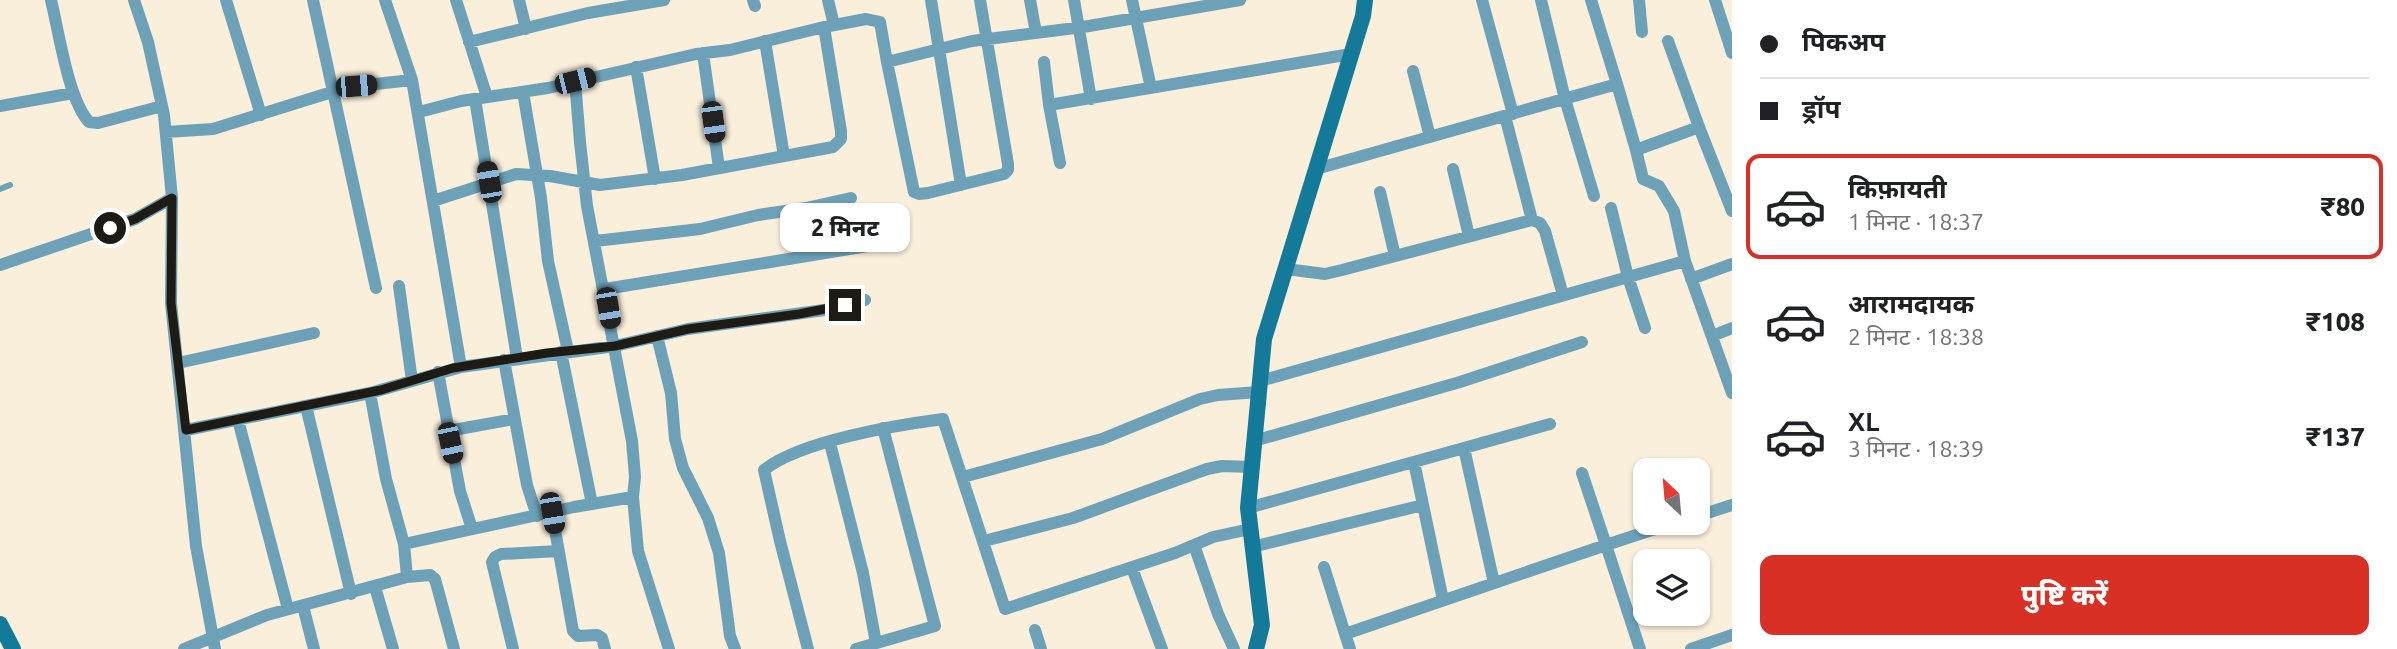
<!DOCTYPE html>
<html lang="hi">
<head>
<meta charset="utf-8">
<style>
  body { margin:0; font-family:Ubuntu,"Noto Sans Devanagari",sans-serif; background:#f2f2f2; color:#202124; height:100vh; display:flex; flex-direction:column; font-size:26px; white-space:nowrap }
  * { box-sizing:border-box; margin:0 }
  p { font-size:23px; color:#757577 }
  .icon { flex:none; width:38px; height:38px; fill:none; stroke:currentColor; stroke-width:2; stroke-linecap:round; stroke-linejoin:round }
  .map { position:relative; flex:1; overflow:hidden }
  .sheet { display:flex; flex-direction:column; background:#fff; width:665px }
  .sheet>* { flex:none }
  .guide { display:grid; align-content:center; height:154px; padding:0 28px; background:#fff }
  .needle { width:46px; rotate:334deg }
  .fabs { position:absolute; left:1633px; top:458px; display:grid; gap:14px }
  .fabs a { display:grid; place-items:center; width:77px; height:77px; border-radius:14px; background:#fff; box-shadow:0 2px 5px #0004; font-size:35px }
  .end { position:absolute; width:32px; height:32px; margin:-16px; border:9px solid #1e1b14; background:#fff; box-shadow:0 0 0 4px #fff }
  .from { border-radius:50% }
  .bubble { position:absolute; height:49px; border-radius:14px; background:#fff; box-shadow:0 2px 5px #0004; font-size:23px; font-weight:800; line-height:49px; text-align:center }
  .car { position:absolute; width:21px; height:42px; margin:-21px -10px; border-radius:9px; box-shadow:0 0 5px 2px #0007; background:linear-gradient(#222 24%,#8ab4d8 0 40%,#222 0 76%,#8ab4d8 0 86%,#222 0) }
  .guide b { display:flex; align-items:center; gap:24px; height:66px; font-size:26px }
  .guide b+b { border-top:2px solid #e0e0e0 }
  .guide i { width:18px; height:18px; background:#202124 }
  ul { padding:0; list-style:none }
  li { display:flex; align-items:center; gap:21px; height:105px; margin:0 14px 10px; padding:0 14px; border:4px solid transparent; border-radius:14px }
  li div { flex:1 }
  li b { display:block; font-size:26px }
  li em { font-style:normal; font-weight:800 }
  li.current { border-color:#d93025 }
  li>.icon { width:63px; height:63px; stroke-width:1.5 }
  .cta { display:flex; gap:14px; margin-top:auto; padding:14px 28px }
  .cta a { flex:1; height:80px; border-radius:14px; background:#d93025; color:#fff; font-size:28px; font-weight:800; line-height:80px; text-align:center }
  main { display:flex; flex:1; min-height:0 }
  .map>svg:first-child { display:block }
  .lines { fill:none; stroke-linecap:round; stroke-linejoin:round }
  .lane { stroke:#6ca1b7; stroke-width:6 }
  .street { stroke:#6ca1b7; stroke-width:12 }
  .secondary { stroke:#147a9a; stroke-width:16 }
  .route { stroke:#1e1b14; stroke-width:9 }
</style>
</head>
<body>
<main>
<div class="map">
<svg width="1732" height="649" viewBox="0 0 1732 649">
  <rect width="100%" height="100%" fill="#f9efdb"/>
  <g class="lines">
    <!-- lane -->
    <path class="lane" d="M0,189L10,185"/>
    <!-- street -->
    <path class="street" d="M51,0C59,32 68,99 89,122L98,123L162,106
      M226,0L261,115
      M313,0L376,288
      M456,0L487,97
      M519,0L526,29
      M753,0L755,6
      M828,0L834,25
      M931,0L961,185
      M1030,0L1036,33
      M1074,0L1091,99
      M1132,0L1151,88
      M1482,0L1513,114
      M1541,0L1565,99L1594,196
      M1591,0L1617,84
      M1639,0L1642,32
      M1715,0L1732,53
      M765,41L784,156
      M1668,41L1699,127
      M469,42L588,13L664,0
      M703,53L719,168
      M887,62L914,192L919,194L928,193L1004,174L1008,170V164L980,0
      M1044,62L1049,105
      M636,67L655,179
      M1413,71L1430,137
      M575,81L580,142L587,206L632,441L635,477L633,497L638,551L669,649
      M523,92L541,198L548,261L568,351
      M475,99L517,358
      M0,106L73,93
      M419,112L461,101L548,88L696,54L730,50L824,27L866,19L880,22L887,62L972,41L1083,27L1240,0
      M1505,116L1532,220
      M166,132L213,129L332,92L357,86L412,80
      M1636,150L1643,179L1659,186L1674,211L1685,261L1732,393
      M1060,163L1049,105L1351,54
      M1316,169L1617,84L1636,150L1699,127L1732,211
      M1453,169L1469,236
      M1380,192L1395,256
      M172,198L171,303L196,546L215,649
      M433,201L516,174L550,176L600,185L682,175L833,147L841,139V131L824,27
      M1611,208L1628,277L1645,328
      M595,241L700,229L758,215L806,208L851,198
      M0,265L135,219L172,198L164,115L148,42L134,0
      M1286,269L1325,274L1342,270L1532,220L1540,223L1545,231L1563,295
      M1691,279L1732,264
      M399,286L412,381
      M605,289L868,246
      M657,336L671,393L675,439L683,468L708,518L719,553L730,636L735,649
      M1712,336L1732,328
      M561,352L592,504
      M504,360L527,485L537,516
      M178,363L314,333
      M461,367L615,346L688,329L824,310L865,300
      M438,372L460,491L472,529
      M1260,381L1685,261
      M306,406L351,594
      M238,420L288,609
      M186,430L370,393
      M448,431L514,419
      M1254,441L1460,382L1582,342
      M830,443L863,573L876,643
      M1464,448L1494,583
      M1414,462L1443,600
      M963,477L1102,439L1200,399L1218,395L1259,392
      M1248,508L1550,424
      M552,513L573,631L578,636L597,635L602,638L605,649
      M1698,516L1732,505
      M984,541L1073,518L1207,469L1222,466L1252,467
      M404,544L574,507L633,497
      M1194,545L1218,614L1234,649
      M1252,547L1423,505
      M1324,567L1345,634
      M1132,568L1162,649
      M407,577L430,575L435,579L454,649
      M375,587L393,649
      M303,606L314,649
      M1035,630L1041,649
      M184,649L267,615L407,577L404,544L386,479L370,393L461,367L412,80L385,0
      M513,649L492,562L495,557L501,554L559,551
      M808,649L780,541L764,470C800,441 897,425 943,419L1005,609L1175,553L1213,537L1250,529
      M856,649L935,626L883,428
      M1350,649L1345,634L1606,545L1582,473
      M1640,649L1606,545L1673,523
      M1691,649L1732,635"/>
    <!-- secondary -->
    <path class="secondary" d="M0,624L13,649
      M1256,649L1262,625L1248,508L1264,339L1363,16L1365,0"/>
  </g>
  <g class="lines">
    <!-- route -->
    <path class="route" d="M110,228L135,219L172,198L171,303L186,430L381,390L453,368L547,353L615,346L688,329L799,314L845,305"/>
  </g>
</svg>
<div class="fabs">
<a><svg class="needle" viewBox="-14 -14 28 28"><path d="M0-13l5 13h-10z" fill="#e53935"/><path d="M0 13l5-13h-10z" fill="#757577"/></svg></a>
<a><svg class="icon" aria-label="layers" viewBox="0 0 24 24"><path d="M12 4l9 5-9 5-9-5zM3 14l9 5 9-5"/></svg></a>
</div>
<i class="end from" style="left:110px;top:228px"></i>
<i class="end" style="left:845px;top:305px"></i>
<div class="bubble" style="left:780px;top:203px;width:130px">2 मिनट</div>
<i class="car" style="left:575px;top:81px;rotate:76deg"></i>
<i class="car" style="left:356px;top:86px;rotate:85deg"></i>
<i class="car" style="left:713px;top:122px;rotate:172deg"></i>
<i class="car" style="left:489px;top:182px;rotate:350deg"></i>
<i class="car" style="left:608px;top:308px;rotate:170deg"></i>
<i class="car" style="left:450px;top:443px;rotate:168deg"></i>
<i class="car" style="left:552px;top:513px;rotate:170deg"></i>
</div>
<section class="sheet">
<div class="guide">
<b><i class="from"></i>पिकअप</b>
<b><i></i>ड्रॉप</b>
</div>
<ul>
<li class="current"><svg class="icon" aria-label="car" viewBox="0 0 24 24"><path d="M5 17H2v-5l4-1 3-4h7l3 4 3 1v5h-3M9 17h6M6 11h13"/><circle cx="7" cy="17" r="2"/><circle cx="17" cy="17" r="2"/></svg><div><b>किफ़ायती</b><p>1 मिनट · 18:37</p></div><em>₹80</em></li>
<li><svg class="icon" aria-label="car" viewBox="0 0 24 24"><path d="M5 17H2v-5l4-1 3-4h7l3 4 3 1v5h-3M9 17h6M6 11h13"/><circle cx="7" cy="17" r="2"/><circle cx="17" cy="17" r="2"/></svg><div><b>आरामदायक</b><p>2 मिनट · 18:38</p></div><em>₹108</em></li>
<li><svg class="icon" aria-label="car" viewBox="0 0 24 24"><path d="M5 17H2v-5l4-1 3-4h7l3 4 3 1v5h-3M9 17h6M6 11h13"/><circle cx="7" cy="17" r="2"/><circle cx="17" cy="17" r="2"/></svg><div><b>XL</b><p>3 मिनट · 18:39</p></div><em>₹137</em></li>
</ul>
<div class="cta"><a>पुष्टि करें</a></div>
</section>
</main>
</body>
</html>
